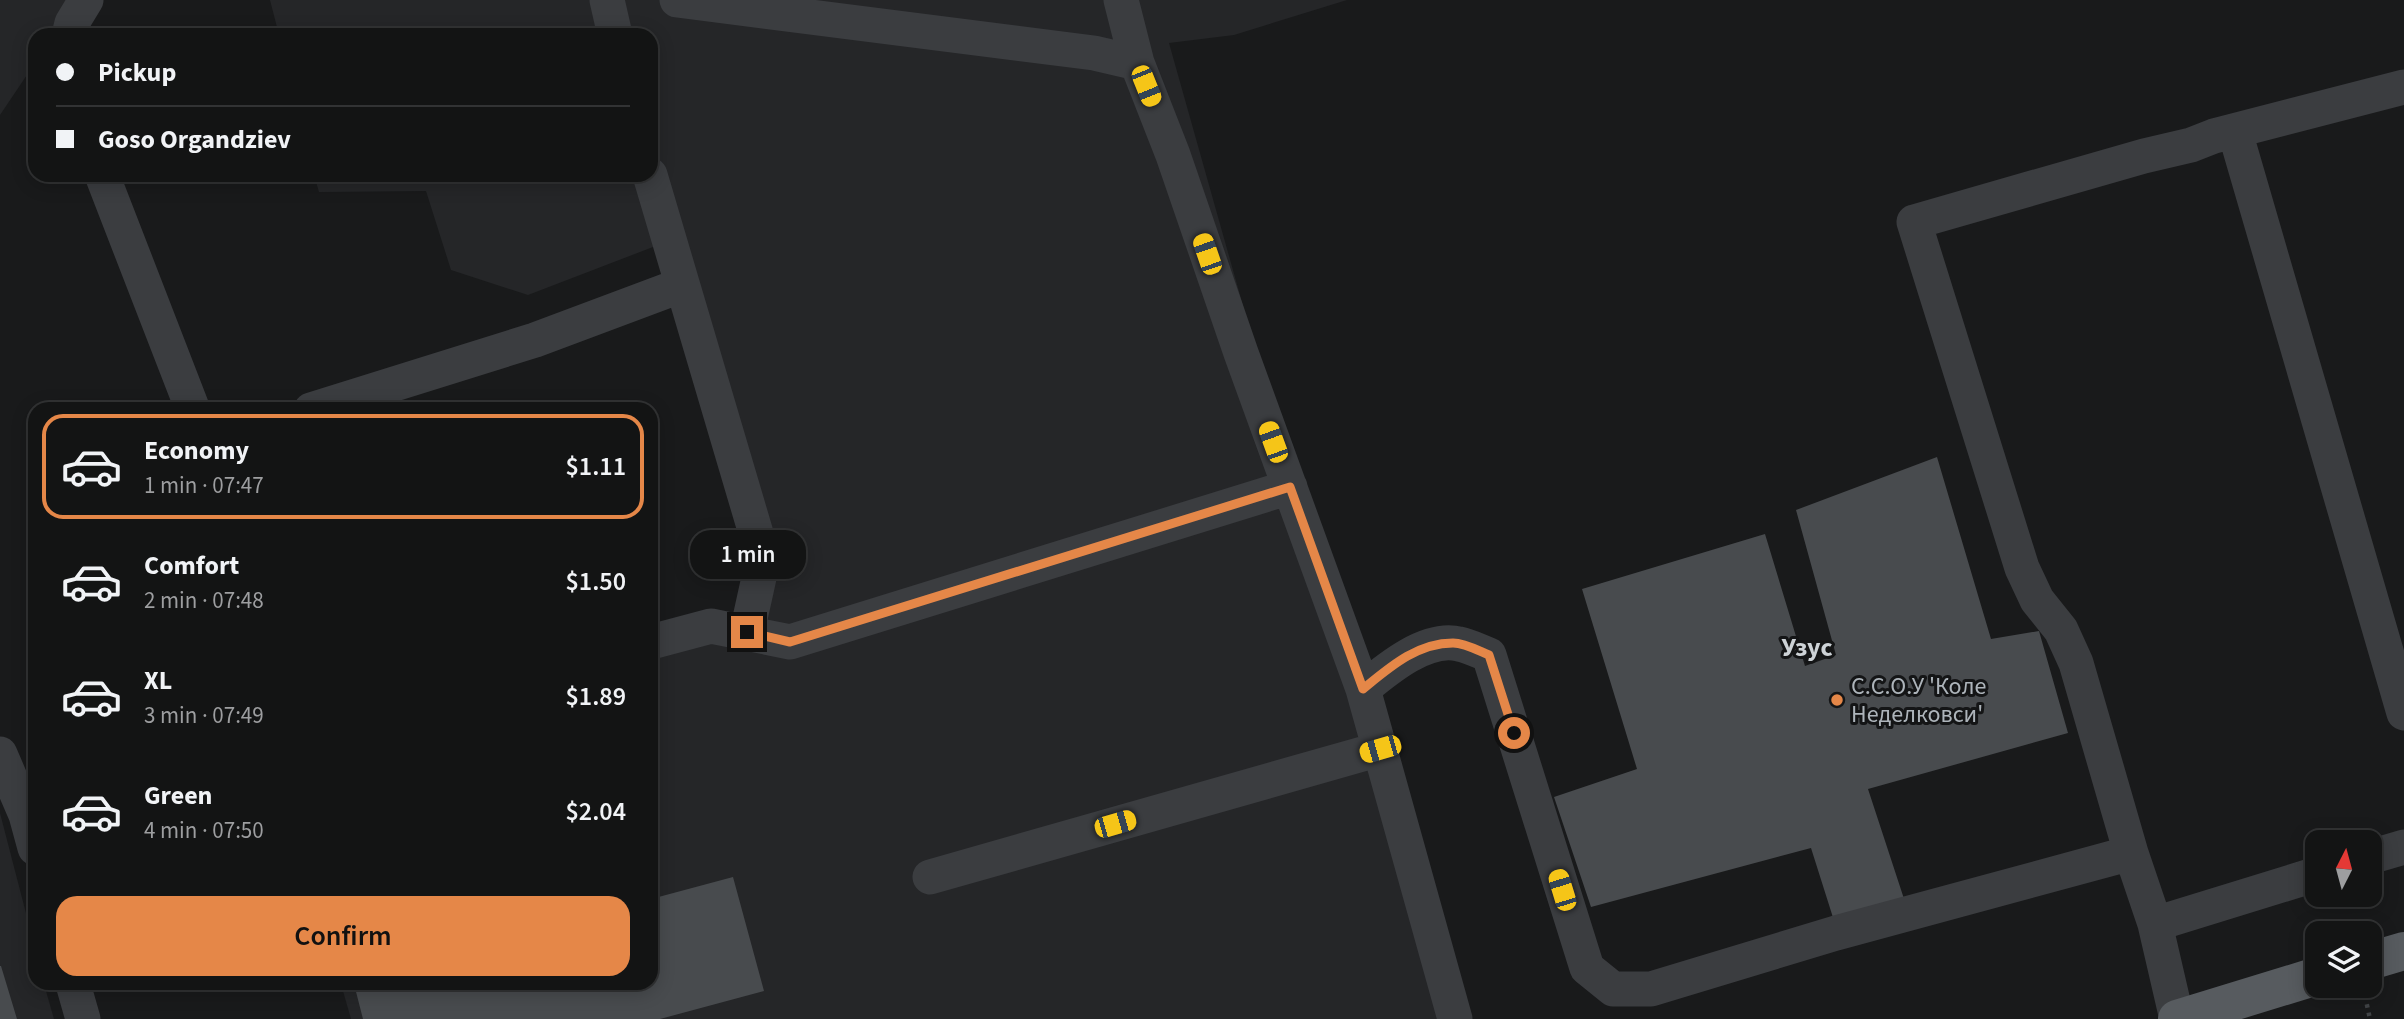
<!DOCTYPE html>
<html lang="en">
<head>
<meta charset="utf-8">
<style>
  body { margin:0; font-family:"Source Sans 3",sans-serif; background:#202122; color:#f1f3f6; height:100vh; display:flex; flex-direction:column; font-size:26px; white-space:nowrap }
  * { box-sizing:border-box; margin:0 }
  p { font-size:23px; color:#9d9ea0 }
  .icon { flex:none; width:38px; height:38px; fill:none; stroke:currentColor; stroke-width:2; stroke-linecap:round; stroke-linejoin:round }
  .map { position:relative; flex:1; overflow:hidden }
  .details { position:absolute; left:28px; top:402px; width:630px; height:588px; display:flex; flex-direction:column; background:#131414; border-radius:21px; box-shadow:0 4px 18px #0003,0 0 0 2px #323334 }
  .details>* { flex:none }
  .banner { position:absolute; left:28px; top:28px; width:630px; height:154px; border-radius:21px; box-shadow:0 4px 18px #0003,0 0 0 2px #323334; display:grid; align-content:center; height:154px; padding:0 28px; background:#131414 }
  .needle { width:46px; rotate:6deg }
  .buttons { position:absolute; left:2305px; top:830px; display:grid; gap:14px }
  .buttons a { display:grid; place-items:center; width:77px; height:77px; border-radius:14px; background:#131414; box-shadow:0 4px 18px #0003,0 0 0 2px #323334; font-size:35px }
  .end { position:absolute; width:32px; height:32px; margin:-16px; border:9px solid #e58748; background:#111; box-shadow:0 0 0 4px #111 }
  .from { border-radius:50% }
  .bubble { position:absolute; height:49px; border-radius:21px; background:#131414; box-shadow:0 4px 18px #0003,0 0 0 2px #323334; font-size:23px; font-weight:600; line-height:49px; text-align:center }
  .car { position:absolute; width:21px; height:42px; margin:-21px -10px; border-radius:9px; box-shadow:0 0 5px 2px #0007; background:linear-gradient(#f5c518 24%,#345 0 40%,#f5c518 0 76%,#345 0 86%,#f5c518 0) }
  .banner b { display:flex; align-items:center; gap:24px; height:66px; font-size:26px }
  .banner b+b { border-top:2px solid #323334 }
  .banner i { width:18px; height:18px; background:#f1f3f6 }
  ul { padding:12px 0 0; list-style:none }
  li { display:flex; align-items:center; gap:21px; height:105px; margin:0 14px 10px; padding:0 14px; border:4px solid transparent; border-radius:21px }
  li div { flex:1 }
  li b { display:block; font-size:26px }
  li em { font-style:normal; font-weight:600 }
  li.active { border-color:#e58748 }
  li>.icon { width:63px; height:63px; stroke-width:1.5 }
  .action { display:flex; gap:14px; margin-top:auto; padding:14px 28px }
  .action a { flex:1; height:80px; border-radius:21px; background:#e58748; color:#111; font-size:28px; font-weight:600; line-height:80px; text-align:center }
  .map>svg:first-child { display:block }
  .built { fill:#252628 }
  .building { fill:#484b4e }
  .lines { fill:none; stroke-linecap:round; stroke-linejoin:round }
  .path { stroke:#414447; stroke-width:4.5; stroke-dasharray:3.5 5; stroke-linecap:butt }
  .minor { stroke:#3b3d40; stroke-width:35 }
  .major { stroke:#575b5f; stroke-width:38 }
  .route { stroke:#e58748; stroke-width:9 }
  .poi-dot { fill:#e58748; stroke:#141516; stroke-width:2.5 }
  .labels { text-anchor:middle; stroke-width:6; stroke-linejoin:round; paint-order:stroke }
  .poi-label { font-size:24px; fill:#adb4ba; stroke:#141516; text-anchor:start }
  .neighbourhood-label { font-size:26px; font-weight:bold; fill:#cdd2d6; stroke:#141516 }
</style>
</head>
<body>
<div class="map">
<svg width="2404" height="1019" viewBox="0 0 2404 1019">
  <rect width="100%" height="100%" fill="#191a1b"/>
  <!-- built -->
  <path class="built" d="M0,0H77L54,35H35V63L0,115Z
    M270,0H1347L1234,35L1169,43L1444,1019H351L341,984H651V637L771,603L666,242L528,295L451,270L426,191L319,192L314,175H651V35H279Z
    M0,813L35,948V984H44L54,1019H0Z"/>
  <!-- building -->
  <path class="building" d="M1937,457L1991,639L2039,631L2068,733L1868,789L1907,908L1836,927L1811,848L1591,907L1554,797L1637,769L1582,589L1765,534L1805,666L1836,655L1796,510Z
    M733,877L764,991L660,1019H363L354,984H651V899Z
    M0,966H1L17,1019H0Z"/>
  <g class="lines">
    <!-- path -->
    <path class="path" d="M2365,996L2370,1019"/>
    <!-- minor -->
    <path class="minor" d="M607,0L615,35
      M677,0L1094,53L1137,63L1173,155L1241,353L1363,689L1455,1019
      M1121,0L1137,63
      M69,35L72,23L86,0
      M2235,132L2404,713
      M102,175L193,410
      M650,175L760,547L762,564L747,632
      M311,410L535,340L682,285
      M651,642L711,626L790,642L1290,487
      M1363,689C1386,670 1426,636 1459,644C1469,646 1479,651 1489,655L1587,968L1613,989H1651L1836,933L2131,853
      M0,754L26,815
      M35,812L26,815L35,848
      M2370,857L2404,847
      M930,877L1380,749
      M2155,924L2317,874
      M73,984L83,1019
      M2177,1019L2155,924L2131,853L2076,663L2061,630L2037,600L2022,568L1914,222L2144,156L2191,145L2214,136L2404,87"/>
    <!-- major -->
    <path class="major" d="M2370,961L2404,951
      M2177,1019L2317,976"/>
  </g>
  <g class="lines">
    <!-- route -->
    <path class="route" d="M747,632L790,642L1290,487L1363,689C1390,667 1417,643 1453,643C1465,643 1479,651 1489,655L1514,733"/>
  </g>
  <!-- markers -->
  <circle class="poi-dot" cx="1837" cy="700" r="7"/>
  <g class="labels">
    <!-- poi labels -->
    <g class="poi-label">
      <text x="1851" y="694">С.С.О.У 'Коле<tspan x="1851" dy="28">Неделковси'</tspan></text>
    </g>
    <!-- neighbourhood labels -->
    <g class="neighbourhood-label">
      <text x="1807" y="656">Узус</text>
    </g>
  </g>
</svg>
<div class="buttons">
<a><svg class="needle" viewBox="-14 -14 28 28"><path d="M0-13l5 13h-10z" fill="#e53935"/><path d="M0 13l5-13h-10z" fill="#9d9ea0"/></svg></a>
<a><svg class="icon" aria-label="layers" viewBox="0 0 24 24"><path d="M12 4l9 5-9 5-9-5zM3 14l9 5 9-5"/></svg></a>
</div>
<i class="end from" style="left:1514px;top:733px"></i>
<i class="end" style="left:747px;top:632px"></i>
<div class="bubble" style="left:690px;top:530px;width:116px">1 min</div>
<i class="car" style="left:1146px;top:86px;rotate:158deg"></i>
<i class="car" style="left:1207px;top:254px;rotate:341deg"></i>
<i class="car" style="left:1273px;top:442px;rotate:340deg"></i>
<i class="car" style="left:1380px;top:749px;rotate:254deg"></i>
<i class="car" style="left:1115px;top:824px;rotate:74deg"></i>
<i class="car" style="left:1562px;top:890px;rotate:343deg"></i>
<div class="banner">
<b><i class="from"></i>Pickup</b>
<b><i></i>Goso Organdziev</b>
</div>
<section class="details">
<ul>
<li class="active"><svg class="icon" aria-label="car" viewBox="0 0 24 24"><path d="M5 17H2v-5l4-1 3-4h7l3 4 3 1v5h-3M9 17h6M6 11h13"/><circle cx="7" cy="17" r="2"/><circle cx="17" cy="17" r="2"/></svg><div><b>Economy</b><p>1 min · 07:47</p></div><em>$1.11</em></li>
<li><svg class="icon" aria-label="car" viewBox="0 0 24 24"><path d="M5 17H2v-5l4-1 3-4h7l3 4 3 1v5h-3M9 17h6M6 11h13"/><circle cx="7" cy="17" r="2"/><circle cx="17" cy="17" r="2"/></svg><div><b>Comfort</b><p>2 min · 07:48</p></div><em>$1.50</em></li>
<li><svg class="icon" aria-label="car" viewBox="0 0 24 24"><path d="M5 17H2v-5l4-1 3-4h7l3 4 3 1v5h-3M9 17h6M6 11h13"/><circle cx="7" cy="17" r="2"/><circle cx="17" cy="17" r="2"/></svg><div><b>XL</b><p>3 min · 07:49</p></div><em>$1.89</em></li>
<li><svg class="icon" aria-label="car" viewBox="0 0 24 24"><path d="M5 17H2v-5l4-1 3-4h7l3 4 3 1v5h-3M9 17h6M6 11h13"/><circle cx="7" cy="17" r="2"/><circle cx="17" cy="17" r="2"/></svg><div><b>Green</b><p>4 min · 07:50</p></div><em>$2.04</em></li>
</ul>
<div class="action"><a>Confirm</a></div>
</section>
</div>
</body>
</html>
